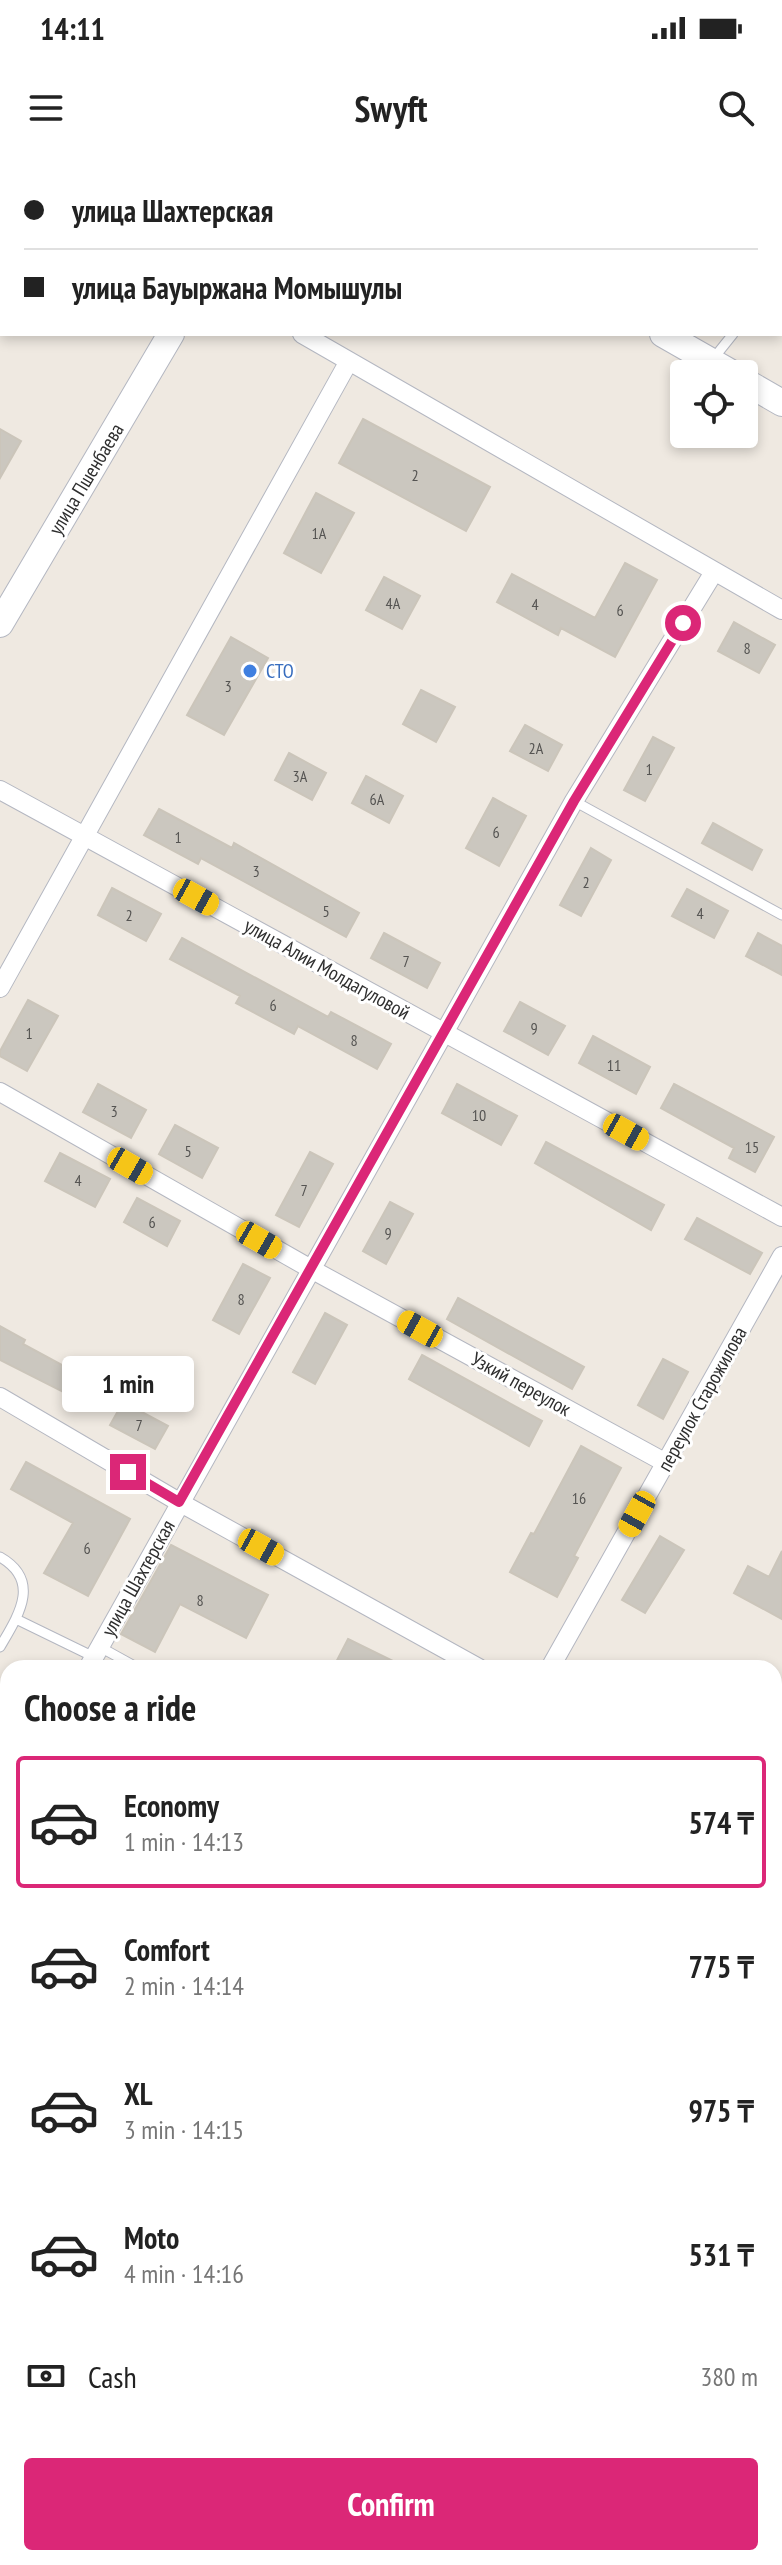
<!DOCTYPE html>
<html lang="en">
<head>
<meta charset="utf-8">
<style>
  body { margin:0; font-family:"PT Sans Narrow",sans-serif; background:#f6f6f6; color:#222; height:100vh; display:flex; flex-direction:column; font-size:30px; white-space:nowrap }
  * { box-sizing:border-box; margin:0 }
  p { font-size:26px; color:#767676 }
  .icon { flex:none; width:44px; height:44px; fill:none; stroke:currentColor; stroke-width:2; stroke-linecap:round; stroke-linejoin:round }
  .map { position:relative; flex:1; overflow:hidden }
  .panel { position:absolute; left:0px; top:1500px; width:782px; height:906px; display:flex; flex-direction:column; background:#fff; border-radius:24px 24px 0 0; box-shadow:0 4px 12px #0003 }
  .panel>* { flex:none }
  .guide { position:absolute; left:0px; top:0px; width:782px; height:176px; box-shadow:0 4px 12px #0003; display:grid; align-content:center; height:176px; padding:0 24px; background:#fff }
  .tools { position:absolute; left:670px; top:200px; display:grid; gap:16px }
  .tools a { display:grid; place-items:center; width:88px; height:88px; border-radius:8px; background:#fff; box-shadow:0 4px 12px #0003; font-size:40px }
  .end { position:absolute; width:36px; height:36px; margin:-18px; border:10px solid #db2777; background:#fff; box-shadow:0 0 0 4px #fff }
  .from { border-radius:50% }
  .bubble { position:absolute; height:56px; border-radius:8px; background:#fff; box-shadow:0 4px 12px #0003; font-size:26px; font-weight:600; line-height:56px; text-align:center }
  .car { position:absolute; width:24px; height:48px; margin:-24px -12px; border-radius:10px; box-shadow:0 0 6px 2px #0007; background:linear-gradient(#f5c518 24%,#345 0 40%,#f5c518 0 76%,#345 0 86%,#f5c518 0) }
  .guide b { display:flex; align-items:center; gap:28px; height:76px; font-size:30px }
  .guide b+b { border-top:2px solid #e0e0e0 }
  .guide i { width:20px; height:20px; background:#222 }
  ul { padding:0; list-style:none }
  li { display:flex; align-items:center; gap:24px; height:132px; margin:0 16px 12px; padding:0 8px; border:4px solid transparent; border-radius:8px }
  li div { flex:1 }
  li b { display:block; font-size:30px }
  li em { font-style:normal; font-weight:600 }
  li.selected { border-color:#db2777 }
  li>.icon { width:72px; height:72px; stroke-width:1.5 }
  h2 { padding:0 24px; font-size:36px; line-height:96px }
  .pay { display:flex; align-items:center; gap:20px; height:88px; padding:0 24px; font-size:30px }
  .pay p { margin-inline-start:auto }
  .button { display:flex; gap:16px; margin-top:auto; padding:16px 24px }
  .button a { flex:1; height:92px; border-radius:8px; background:#db2777; color:#fff; font-size:32px; font-weight:600; line-height:92px; text-align:center }
  .status { display:flex; justify-content:space-between; align-items:center; height:56px; padding:0 40px; background:#fff; direction:ltr }
  .status svg { height:22px; fill:currentColor }
  header { display:flex; justify-content:space-between; align-items:center; height:104px; padding:0 24px; background:#fff; font-size:36px; font-weight:600 }
  .map>svg:first-child { display:block }
  .building { fill:#cbc7bf; stroke:#cbc5ba; stroke-width:2 }
  .lines { fill:none; stroke-linecap:round; stroke-linejoin:round }
  .lane-casing { stroke:#b4b7c1; stroke-width:11 }
  .street-casing { stroke:#b4b7c1; stroke-width:20 }
  .secondary-casing { stroke:#b4b7c1; stroke-width:28 }
  .lane { stroke:#fff; stroke-width:9 }
  .street { stroke:#fff; stroke-width:18 }
  .secondary { stroke:#fff; stroke-width:26 }
  .route { stroke:#db2777; stroke-width:10 }
  .shop-dot { fill:#3f7fe0; stroke:#fff; stroke-width:3 }
  .labels { text-anchor:middle; stroke-width:6; stroke-linejoin:round; paint-order:stroke }
  .number-label { font-size:16px; fill:#555452 }
  .street-label { font-size:20px; fill:#2e2e2e; stroke:#fff }
  .shop-label { font-size:20px; fill:#366cbe; stroke:#fff; text-anchor:start }
</style>
</head>
<body>
<div class="status"><b>14:11</b><svg viewBox="0 0 49 12"><path d="M0 12V9h3v3zM5 12V6h3v6zM10 12V3h3v9zM15 12V0h3v12zM26 1h20v11H26zM47 4h2v5h-2z"/></svg></div>
<header><svg class="icon" aria-label="menu" viewBox="0 0 24 24"><path d="M4 6h16M4 12h16M4 18h16"/></svg>Swyft<svg class="icon" aria-label="search" viewBox="0 0 24 24"><circle cx="10" cy="10" r="6"/><path d="M15 15l6 6"/></svg></header>
<div class="map">
<svg width="782" height="2405" viewBox="0 0 782 2405">
  <rect width="100%" height="100%" fill="#efe9e1"/>
  <!-- building -->
  <path class="building" d="M363,259L490,327L466,371L339,303Z
    M0,269L21,281L0,318Z
    M316,333L354,353L321,413L284,393Z
    M625,403L657,420L615,497L561,468L558,475L497,442L512,414L595,458Z
    M384,417L420,436L402,469L366,450Z
    M734,462L775,485L759,513L718,491Z
    M231,477L268,498L224,575L187,555Z
    M421,530L455,547L436,582L403,564Z
    M525,565L562,585L548,611L510,591Z
    M653,577L674,588L645,641L624,630Z
    M289,593L326,613L312,640L275,620Z
    M366,616L403,636L389,663L352,643Z
    M493,638L526,656L499,706L466,688Z
    M159,649L232,688L234,683L359,753L346,777L201,698L198,704L144,675Z
    M713,663L762,690L752,710L702,683Z
    M591,688L611,700L581,756L560,745Z
    M112,728L161,754L146,781L98,755Z
    M687,729L728,751L714,778L672,756Z
    M384,773L440,803L427,828L371,798Z
    M758,773L782,786V815L746,796Z
    M182,778L328,857L331,852L391,884L377,909L298,866L294,874L236,843L240,836L170,799Z
    M28,840L58,856L27,911L0,896V891Z
    M520,842L565,866L548,895L504,871Z
    M593,876L650,907L636,934L579,903Z
    M98,924L146,950L131,978L83,952Z
    M457,924L517,956L501,985L442,953Z
    M674,924L774,977L755,1012L729,998L734,988L661,948Z
    M175,965L218,988L202,1018L159,994Z
    M546,982L664,1045L651,1070L535,1003Z
    M310,992L333,1004L299,1067L276,1055Z
    M60,993L110,1019L95,1047L45,1021Z
    M137,1038L180,1061L167,1086L124,1062Z
    M390,1042L413,1054L386,1104L363,1091Z
    M697,1058L762,1093L750,1114L685,1079Z
    M243,1104L270,1118L239,1174L213,1160Z
    M458,1138L584,1207L572,1229L447,1159Z
    M325,1153L347,1165L315,1224L293,1212Z
    M0,1166L25,1180L23,1184L97,1224L87,1244L0,1200Z
    M422,1195L542,1261L529,1286L409,1219Z
    M663,1199L688,1212L663,1259L638,1245Z
    M123,1242L168,1266L155,1289L110,1265Z
    M581,1286L621,1308L574,1396L578,1398L557,1437L510,1412L531,1373L534,1374Z
    M26,1302L130,1359L88,1436L44,1413L73,1363L11,1329Z
    M660,1376L684,1390L645,1453L622,1440Z
    M171,1385L268,1435L246,1478L180,1444L155,1492L121,1474Z
    M782,1391V1459L734,1433L748,1406L769,1417Z
    M348,1479L407,1508H333Z"/>
  <g class="lines">
    <defs>
      <path id="lane" d="M780,109L782,105
        M780,163L782,164
        M713,199L733,174
        M574,641L782,755
        M0,1397C42,1421 18,1456 0,1487
        M16,1459L94,1497
        M100,1487L138,1508
        M774,1810L782,1795
        M0,1858L8,1863
        M774,1862L782,1867
        M0,2321L8,2325
        M144,2398L151,2402"/>
      <path id="street" d="M302,174L782,450
        M0,630L782,1057
        M0,828L349,201
        M0,932L311,1109L666,1303
        M0,1237L179,1342L479,1508
        M88,1508L574,641L714,412
        M550,1508L782,1096
        M774,1617L782,1603
        M0,1669L8,1654
        M774,1673L782,1678
        M774,2057L782,2043
        M577,2405L581,2398"/>
      <path id="secondary" d="M357,0L361,2
        M267,2L268,0
        M663,174L733,214
        M744,221L782,243
        M0,464L171,174"/>
    </defs>
    <!-- lane casing -->
    <use href="#lane" class="lane-casing"/>
    <!-- street casing -->
    <use href="#street" class="street-casing"/>
    <!-- secondary casing -->
    <use href="#secondary" class="secondary-casing"/>
    <!-- lane -->
    <use href="#lane" class="lane"/>
    <!-- street -->
    <use href="#street" class="street"/>
    <!-- secondary -->
    <use href="#secondary" class="secondary"/>
  </g>
  <g class="lines">
    <!-- route -->
    <path class="route" d="M128,1312L179,1342L574,641L683,463"/>
  </g>
  <!-- markers -->
  <circle class="shop-dot" cx="250" cy="511" r="8"/>
  <g class="labels">
    <!-- number labels -->
    <g class="number-label">
      <text x="415" y="321">2</text>
      <text x="319" y="379">1А</text>
      <text x="393" y="449">4А</text>
      <text x="535" y="450">4</text>
      <text x="620" y="456">6</text>
      <text x="747" y="494">8</text>
      <text x="228" y="532">3</text>
      <text x="536" y="594">2А</text>
      <text x="649" y="615">1</text>
      <text x="300" y="622">3А</text>
      <text x="377" y="645">6А</text>
      <text x="496" y="678">6</text>
      <text x="178" y="683">1</text>
      <text x="256" y="717">3</text>
      <text x="586" y="728">2</text>
      <text x="326" y="757">5</text>
      <text x="700" y="759">4</text>
      <text x="129" y="761">2</text>
      <text x="406" y="807">7</text>
      <text x="273" y="851">6</text>
      <text x="534" y="874">9</text>
      <text x="29" y="879">1</text>
      <text x="354" y="886">8</text>
      <text x="614" y="911">11</text>
      <text x="114" y="957">3</text>
      <text x="479" y="961">10</text>
      <text x="752" y="993">15</text>
      <text x="188" y="997">5</text>
      <text x="78" y="1026">4</text>
      <text x="304" y="1036">7</text>
      <text x="152" y="1068">6</text>
      <text x="388" y="1079">9</text>
      <text x="241" y="1145">8</text>
      <text x="139" y="1271">7</text>
      <text x="579" y="1344">16</text>
      <text x="87" y="1394">6</text>
      <text x="200" y="1446">8</text>
    </g>
    <!-- street labels -->
    <g class="street-label">
      <text transform="translate(86 319) rotate(-59)" y="7">улица Пшенбаева</text>
      <text transform="translate(327 809) rotate(29)" y="7">улица Алии Молдагуловой</text>
      <text transform="translate(521 1224) rotate(29)" y="7">Узкий переулок</text>
      <text transform="translate(702 1239) rotate(-61)" y="7">переулок Старожилова</text>
      <text transform="translate(138 1418) rotate(-61)" y="7">улица Шахтерская</text>
    </g>
    <!-- shop labels -->
    <g class="shop-label">
      <text x="266" y="518">СТО</text>
    </g>
  </g>
</svg>
<div class="tools">
<a><svg class="icon" aria-label="locate" viewBox="0 0 24 24"><circle cx="12" cy="12" r="6"/><path d="M12 2v4M12 18v4M2 12h4M18 12h4"/></svg></a>
</div>
<i class="end from" style="left:683px;top:463px"></i>
<i class="end" style="left:128px;top:1312px"></i>
<div class="bubble" style="left:62px;top:1196px;width:132px">1 min</div>
<i class="car" style="left:196px;top:737px;rotate:119deg"></i>
<i class="car" style="left:626px;top:972px;rotate:119deg"></i>
<i class="car" style="left:130px;top:1006px;rotate:120deg"></i>
<i class="car" style="left:259px;top:1080px;rotate:120deg"></i>
<i class="car" style="left:420px;top:1169px;rotate:299deg"></i>
<i class="car" style="left:637px;top:1354px;rotate:209deg"></i>
<i class="car" style="left:261px;top:1387px;rotate:119deg"></i>
<div class="guide">
<b><i class="from"></i>улица Шахтерская</b>
<b><i></i>улица Бауыржана Момышулы</b>
</div>
<section class="panel">
<h2>Choose a ride</h2>
<ul>
<li class="selected"><svg class="icon" aria-label="car" viewBox="0 0 24 24"><path d="M5 17H2v-5l4-1 3-4h7l3 4 3 1v5h-3M9 17h6M6 11h13"/><circle cx="7" cy="17" r="2"/><circle cx="17" cy="17" r="2"/></svg><div><b>Economy</b><p>1 min · 14:13</p></div><em>574 ₸</em></li>
<li><svg class="icon" aria-label="car" viewBox="0 0 24 24"><path d="M5 17H2v-5l4-1 3-4h7l3 4 3 1v5h-3M9 17h6M6 11h13"/><circle cx="7" cy="17" r="2"/><circle cx="17" cy="17" r="2"/></svg><div><b>Comfort</b><p>2 min · 14:14</p></div><em>775 ₸</em></li>
<li><svg class="icon" aria-label="car" viewBox="0 0 24 24"><path d="M5 17H2v-5l4-1 3-4h7l3 4 3 1v5h-3M9 17h6M6 11h13"/><circle cx="7" cy="17" r="2"/><circle cx="17" cy="17" r="2"/></svg><div><b>XL</b><p>3 min · 14:15</p></div><em>975 ₸</em></li>
<li><svg class="icon" aria-label="car" viewBox="0 0 24 24"><path d="M5 17H2v-5l4-1 3-4h7l3 4 3 1v5h-3M9 17h6M6 11h13"/><circle cx="7" cy="17" r="2"/><circle cx="17" cy="17" r="2"/></svg><div><b>Moto</b><p>4 min · 14:16</p></div><em>531 ₸</em></li>
</ul>
<div class="pay"><svg class="icon" aria-label="cash" viewBox="0 0 24 24"><path d="M3 7h18v10H3z"/><circle cx="12" cy="12" r="2"/></svg>Cash<p>380 m</p></div>
<div class="button"><a>Confirm</a></div>
</section>
</div>
</body>
</html>
